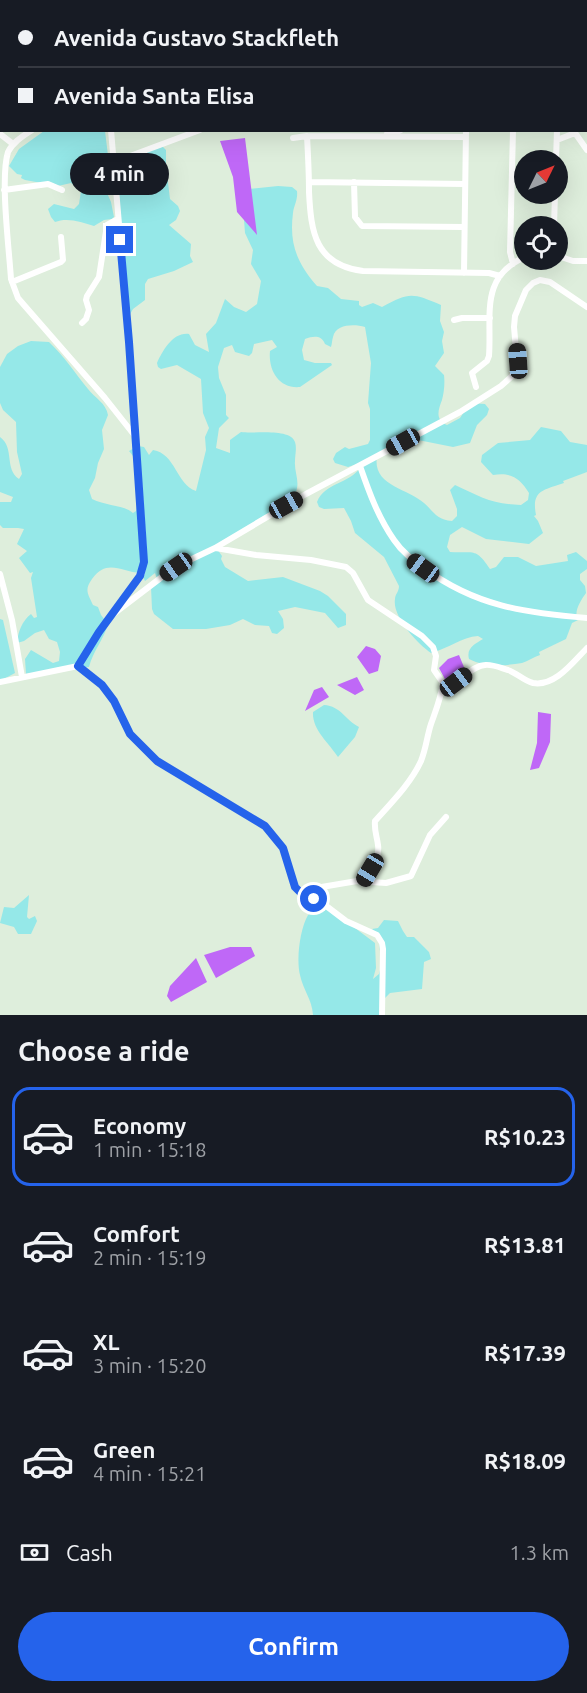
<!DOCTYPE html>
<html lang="en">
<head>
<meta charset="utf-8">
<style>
  body { margin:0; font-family:Ubuntu,sans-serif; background:#20242c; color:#f1f3f6; height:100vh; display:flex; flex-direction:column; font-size:22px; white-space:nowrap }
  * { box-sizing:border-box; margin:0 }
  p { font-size:20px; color:#9ea1a6 }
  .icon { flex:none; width:33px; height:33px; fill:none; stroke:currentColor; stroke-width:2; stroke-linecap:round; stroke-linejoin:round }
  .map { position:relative; height:1015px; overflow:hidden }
  .sheet { display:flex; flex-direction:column; background:#171b24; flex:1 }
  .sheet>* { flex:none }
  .guide { position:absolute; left:0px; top:0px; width:588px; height:132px; box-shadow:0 6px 24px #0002; display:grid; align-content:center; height:132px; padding:0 18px; background:#171b24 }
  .needle { width:39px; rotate:47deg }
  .tools { position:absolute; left:514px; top:150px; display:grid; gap:12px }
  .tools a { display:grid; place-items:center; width:54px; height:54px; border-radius:50%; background:#171b24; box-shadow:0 6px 24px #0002; font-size:30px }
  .end { position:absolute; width:27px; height:27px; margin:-14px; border:8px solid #2563eb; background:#fff; box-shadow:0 0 0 3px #fff }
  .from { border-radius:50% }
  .bubble { position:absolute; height:42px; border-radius:21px; background:#171b24; box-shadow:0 6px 24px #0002; font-size:20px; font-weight:700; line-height:42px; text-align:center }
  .car { position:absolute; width:18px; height:36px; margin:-18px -9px; border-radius:8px; box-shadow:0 0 4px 2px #0007; background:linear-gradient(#222 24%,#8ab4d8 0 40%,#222 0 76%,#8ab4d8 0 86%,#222 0) }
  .guide b { display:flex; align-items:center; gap:21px; height:57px; font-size:22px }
  .guide b+b { border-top:2px solid #363941 }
  .guide i { width:15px; height:15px; background:#f1f3f6 }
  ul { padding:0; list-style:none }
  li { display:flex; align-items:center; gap:18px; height:99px; margin:0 12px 9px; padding:0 6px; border:3px solid transparent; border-radius:18px }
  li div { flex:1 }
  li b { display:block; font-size:22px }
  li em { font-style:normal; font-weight:700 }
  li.on { border-color:#2563eb }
  li>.icon { width:54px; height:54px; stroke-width:1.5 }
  h2 { padding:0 18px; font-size:27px; line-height:72px }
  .pay { display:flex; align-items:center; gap:15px; height:66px; padding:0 18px; font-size:22px }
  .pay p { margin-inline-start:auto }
  .button { display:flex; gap:12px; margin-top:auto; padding:12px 18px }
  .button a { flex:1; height:69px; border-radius:36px; background:#2563eb; color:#fff; font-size:24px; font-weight:700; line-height:69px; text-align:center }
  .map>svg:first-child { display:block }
  .green { fill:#95e8e8 }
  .water { fill:#bf68f7 }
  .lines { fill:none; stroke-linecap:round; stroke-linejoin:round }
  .minor { stroke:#fff; stroke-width:6 }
  .route { stroke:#2563eb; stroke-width:8 }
</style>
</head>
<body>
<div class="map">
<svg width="587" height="1015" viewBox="0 0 587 1015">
  <rect width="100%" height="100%" fill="#deeedc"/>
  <!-- green -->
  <path class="green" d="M44,131H105L111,180L107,193L111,202L114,217L112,219L104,220L94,226C82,222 67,217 55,222L51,217L48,209L54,204L74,209L79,204L81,191L71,183L58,186L25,180L21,178L22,175L17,174L9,166L19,149Z
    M162,146L166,150V166L170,199L178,206L180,211L176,220L169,225L191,244L190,256L193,262L174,271L148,279L145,284V300L133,309L129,316C115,296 128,282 125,261C121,228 119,195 117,162Z
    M278,186L292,187L297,191C298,200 294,205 293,213C289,244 297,263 317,286L328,288L341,299L359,301V305L362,307L373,303L382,307C410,292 412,293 441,305L440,321L444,332L442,341L444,353L435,366L444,375C445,383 444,393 442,400C438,410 435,420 447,425L460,418L470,403L485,404L489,409L487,415L477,425L470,443L453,447L413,439L377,456C372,486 407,488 424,503C434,512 437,520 452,521L457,516V509L450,490L455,485C481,497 491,504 521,505L528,500L529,493C520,478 511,472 493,475L481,462L482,455L498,443L530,440L541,427L561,431L570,442L587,445V472L563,481L564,483C544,490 531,490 536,515L534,516L538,521L543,533L529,544L486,539L462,527L450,535L447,547L450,552C473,554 475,546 490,569L496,567L504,557H518L536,566L568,561L567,555L576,552L587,561V569L580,574V580L585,586L586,593C581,600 573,612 578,620L572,623L566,639L539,652L540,655C534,657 528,661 522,663C506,666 484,667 469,659C466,648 475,644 483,639L478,636C462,637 447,649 431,653C418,644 392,617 395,599C395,594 399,592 399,586L384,557L355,533L351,521L344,508L324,509L319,507L317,502C325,482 348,485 361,467L360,463L348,467L335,463L333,459L336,453L345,447L349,449L368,444L370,440V409L368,403L371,363L365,327C354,324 336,324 333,337C332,340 332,344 331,347L325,344C321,335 314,336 305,339L302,350L304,360L315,363H331L332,365L300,387C279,389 268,370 270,351L277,347L272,340L254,344L252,353L249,356L235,352L232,345L224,348L218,367L219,378L226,395V415L229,418L219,428L216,448L230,453V440L241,432C254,434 290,428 295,442C297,448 295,455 295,461C294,473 301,482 295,494L284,501L282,505L215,546L222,556L221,559L225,567L248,581L283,577L320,591L328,596L346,614V625L338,628L325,613L295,607L278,611L283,619L284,628L277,634L272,633L269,626L255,625L243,619L230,625L206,629H173L154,614L152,609L151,587L157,579L155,573L145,581L141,573C121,572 107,558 92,579C84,590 88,594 93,605L98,607L101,615L108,624C104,639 93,651 89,667L26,674L25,659L31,650L53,663L59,661L60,652L57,642L49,639L44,630L35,633L24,641L17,643C18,632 22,621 31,614L34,618L37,617L31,578L33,572L30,573L19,558L27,551L17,544L24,529L18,528H3L0,525V502H11L13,497L0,492V437C15,448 4,469 19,479L22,474L17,452L16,422L3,410L0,403V367L7,354L18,346L31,341L49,342C64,356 75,373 88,389C95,398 106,403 108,415L102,430L104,449L98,463L95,478L89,490L92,499C106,506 124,505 133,513L136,511C138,505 137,479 136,471C135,465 133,462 133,456L129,451L138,446L144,447L149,455L153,450C176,454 176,484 196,491L206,450L205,437L209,428L203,413L201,379L177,365L161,369L158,367L157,363C163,350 173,332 189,334L195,345L209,352L206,334L216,323L225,299L234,307L246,312L257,304L261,281L251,264L253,250L245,233L243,207L249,189Z
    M0,619L3,620L15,673L0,681Z
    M324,705C341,706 345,720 359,727L355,737L338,757C329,743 312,730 313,712Z
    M29,895L27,917L29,919L35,916L37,921L31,934H18L14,927L0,923L4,907L14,908Z
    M322,907L331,910L375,943L376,968L373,979L379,974L381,966L379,937L372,929L378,928L384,920L398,921L403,931L407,937H414L429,952L431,959L424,962L422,989L390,993L385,998L384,1015H313C312,999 303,990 300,975C296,959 300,929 308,915Z"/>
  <!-- water -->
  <path class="water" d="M245,138L257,235L237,212L233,177L220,141Z
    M366,646L375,649L381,656L378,671L369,674L357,657Z
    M459,655L466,672L446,681L439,668L448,659Z
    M357,677L364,690L355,695L337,685Z
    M322,687L329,697L305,711L314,690Z
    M538,712L551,714L550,742L539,768L530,770L537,743Z
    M230,947H251L255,956L216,978L204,955Z
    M196,958L207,982L171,1002L167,996L170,986Z"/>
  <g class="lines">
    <!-- minor -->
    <path class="minor" d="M395,0L396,2
      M457,0V2
      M479,0L480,2
      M9,2V0
      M120,2L124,0
      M0,13H2
      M0,18H2
      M586,79H587
      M32,130C23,136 13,142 8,152C0,178 9,248 11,279L18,298L24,305L105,398L135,436
      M111,130L129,342L144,554L142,573L116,610
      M513,130L510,252L513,264
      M573,130L587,150
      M0,134L13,144
      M387,134L401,130
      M307,136C308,154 309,173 309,192C311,232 315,265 363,271L489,273L500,276
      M293,138L307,136L466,137
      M557,140L575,133
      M556,160L557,130
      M114,162L200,130
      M309,182L465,184
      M354,182L355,217L362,226L464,227
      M4,190L48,184L62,190
      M554,226L555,194
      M558,256L573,261H587
      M464,273L466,130
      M12,282L61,262L63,260L61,237
      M454,320L462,318H490
      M82,323L86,319L89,310L86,300L87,296L99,277L107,225L118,219
      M476,387L472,373L487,361L489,356C492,316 479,277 525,257
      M360,466C369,492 378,517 394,540C402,552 413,560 424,568C475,606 525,613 587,618
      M216,548L256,555L311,560L346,567L353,573L368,600L422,636L433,647L436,656L434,670L443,683C461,687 468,666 485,665C492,664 501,668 508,670C517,673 524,681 533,683C555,687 573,662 587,648
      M0,574L12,620L22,677
      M78,666L103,685L114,701L130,734L157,761L265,826L283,848L293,881L298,891L321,902L346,921L377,935L382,943L383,949L382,1015
      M0,682L78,666L99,632L112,615L175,567L215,548L306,494L460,412L501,386L511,377L516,369L517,361L514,327L515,316L526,290L533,283L540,280L550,282L587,307
      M364,881C371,869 380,859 378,845C377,837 374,830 375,821C391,803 411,783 421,761C426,749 427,736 431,724C436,710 441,698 443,683
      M298,891L357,881L386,883L411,876L430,835L446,817"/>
  </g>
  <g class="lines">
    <!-- route -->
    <path class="route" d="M120,240L129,342L144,562L140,576L99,632L78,666L102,685L114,701L130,734L157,761L265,826L283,848L295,887L302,894L314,899"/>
  </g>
</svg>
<div class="tools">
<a><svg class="needle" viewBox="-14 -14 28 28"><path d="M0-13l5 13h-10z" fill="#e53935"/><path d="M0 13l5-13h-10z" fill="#9ea1a6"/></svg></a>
<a><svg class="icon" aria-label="locate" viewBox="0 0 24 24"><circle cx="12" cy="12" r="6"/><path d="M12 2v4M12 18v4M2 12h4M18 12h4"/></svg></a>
</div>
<i class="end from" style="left:314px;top:899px"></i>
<i class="end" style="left:120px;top:240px"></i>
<div class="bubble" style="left:70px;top:153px;width:99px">4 min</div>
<i class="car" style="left:518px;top:361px;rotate:356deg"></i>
<i class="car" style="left:403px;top:442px;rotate:241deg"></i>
<i class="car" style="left:286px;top:505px;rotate:61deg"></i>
<i class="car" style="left:176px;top:567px;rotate:235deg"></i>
<i class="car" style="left:423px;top:568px;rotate:306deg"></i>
<i class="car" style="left:456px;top:682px;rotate:53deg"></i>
<i class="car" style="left:370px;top:870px;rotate:211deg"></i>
<div class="guide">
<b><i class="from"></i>Avenida Gustavo Stackfleth</b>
<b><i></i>Avenida Santa Elisa</b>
</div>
</div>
<section class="sheet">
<h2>Choose a ride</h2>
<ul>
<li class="on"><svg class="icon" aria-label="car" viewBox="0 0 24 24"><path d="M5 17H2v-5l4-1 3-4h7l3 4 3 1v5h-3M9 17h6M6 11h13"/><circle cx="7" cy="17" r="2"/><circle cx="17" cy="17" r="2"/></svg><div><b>Economy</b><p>1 min · 15:18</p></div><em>R$10.23</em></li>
<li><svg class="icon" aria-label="car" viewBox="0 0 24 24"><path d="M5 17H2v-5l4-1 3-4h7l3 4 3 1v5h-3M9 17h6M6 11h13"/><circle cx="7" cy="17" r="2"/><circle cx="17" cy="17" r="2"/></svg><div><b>Comfort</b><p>2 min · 15:19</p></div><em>R$13.81</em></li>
<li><svg class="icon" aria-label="car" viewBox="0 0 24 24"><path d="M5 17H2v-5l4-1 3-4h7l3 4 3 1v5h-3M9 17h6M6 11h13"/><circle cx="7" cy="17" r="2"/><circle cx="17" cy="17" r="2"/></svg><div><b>XL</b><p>3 min · 15:20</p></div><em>R$17.39</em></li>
<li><svg class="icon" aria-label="car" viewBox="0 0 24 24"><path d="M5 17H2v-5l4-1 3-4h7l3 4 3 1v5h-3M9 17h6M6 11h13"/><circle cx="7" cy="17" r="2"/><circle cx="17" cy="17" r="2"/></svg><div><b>Green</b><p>4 min · 15:21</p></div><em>R$18.09</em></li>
</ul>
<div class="pay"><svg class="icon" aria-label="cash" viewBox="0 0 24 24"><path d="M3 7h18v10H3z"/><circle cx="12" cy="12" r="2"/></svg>Cash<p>1.3 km</p></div>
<div class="button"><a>Confirm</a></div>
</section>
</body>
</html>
